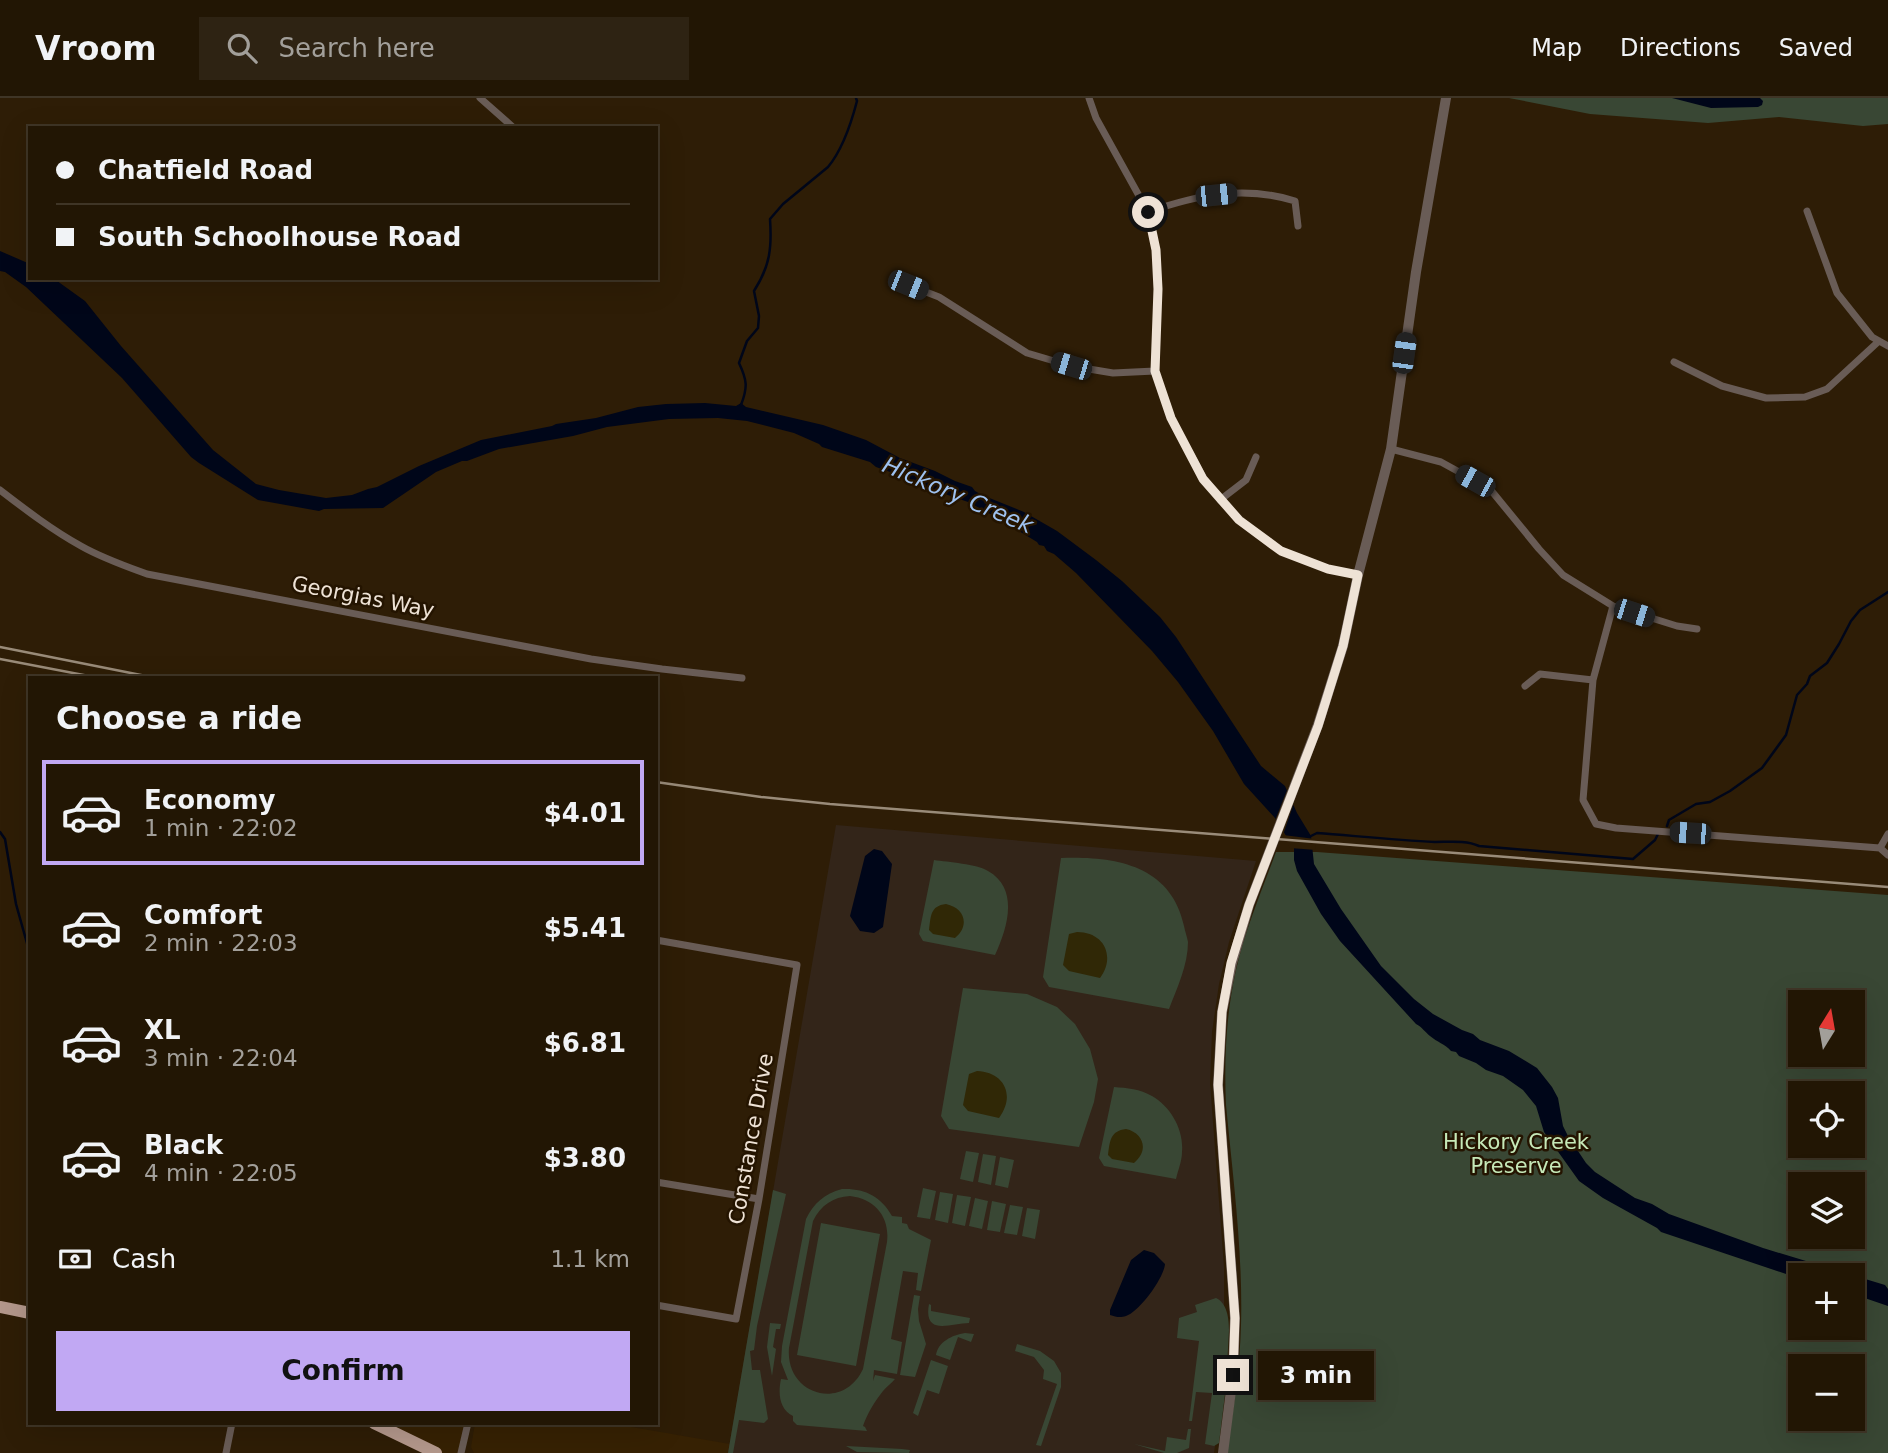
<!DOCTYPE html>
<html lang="en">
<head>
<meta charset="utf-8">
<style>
  body { margin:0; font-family:"DejaVu Sans",sans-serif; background:#2e2313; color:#f1f3f6; height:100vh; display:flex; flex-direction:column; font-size:26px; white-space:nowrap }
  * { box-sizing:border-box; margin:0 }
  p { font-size:23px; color:#a29f9a }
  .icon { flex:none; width:38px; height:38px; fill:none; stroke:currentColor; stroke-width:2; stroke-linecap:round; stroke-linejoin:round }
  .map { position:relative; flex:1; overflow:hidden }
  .sheet { position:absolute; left:28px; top:578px; width:630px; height:749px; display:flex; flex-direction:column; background:#221604; border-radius:0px; box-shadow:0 7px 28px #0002,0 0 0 2px #3f3526 }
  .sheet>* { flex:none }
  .banner { position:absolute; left:28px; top:28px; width:630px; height:154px; border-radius:0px; box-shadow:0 7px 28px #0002,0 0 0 2px #3f3526; display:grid; align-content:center; height:154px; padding:0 28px; background:#221604 }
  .needle { width:46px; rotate:11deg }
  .buttons { position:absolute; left:1788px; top:892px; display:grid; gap:14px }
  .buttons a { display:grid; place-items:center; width:77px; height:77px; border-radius:0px; background:#221604; box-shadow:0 7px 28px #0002,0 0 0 2px #3f3526; font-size:35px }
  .end { position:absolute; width:32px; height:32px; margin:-16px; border:9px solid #eee2d5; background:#111; box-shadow:0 0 0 4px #111 }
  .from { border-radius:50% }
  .bubble { position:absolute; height:49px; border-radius:0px; background:#221604; box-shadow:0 7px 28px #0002,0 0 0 2px #3f3526; font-size:23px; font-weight:600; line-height:49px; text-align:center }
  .car { position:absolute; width:21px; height:42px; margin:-21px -10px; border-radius:9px; box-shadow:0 0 5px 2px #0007; background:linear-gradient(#222 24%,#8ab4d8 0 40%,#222 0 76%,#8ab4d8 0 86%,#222 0) }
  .banner b { display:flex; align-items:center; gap:24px; height:66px; font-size:26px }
  .banner b+b { border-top:2px solid #3f3526 }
  .banner i { width:18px; height:18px; background:#f1f3f6 }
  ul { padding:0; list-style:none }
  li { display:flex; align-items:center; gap:21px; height:105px; margin:0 14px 10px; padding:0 14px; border:4px solid transparent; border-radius:0px }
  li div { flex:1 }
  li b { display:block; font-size:26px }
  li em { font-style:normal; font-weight:600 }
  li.active { border-color:#c1a8f3 }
  li>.icon { width:63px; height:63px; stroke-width:1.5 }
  h2 { padding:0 28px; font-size:32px; line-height:84px }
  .pay { display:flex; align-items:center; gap:18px; height:77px; padding:0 28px; font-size:26px }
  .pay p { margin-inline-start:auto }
  .cta { display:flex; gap:14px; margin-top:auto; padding:14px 28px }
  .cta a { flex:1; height:80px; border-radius:0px; background:#c1a8f3; color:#111; font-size:28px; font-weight:600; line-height:80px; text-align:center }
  header { display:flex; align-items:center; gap:42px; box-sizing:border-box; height:98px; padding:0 35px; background:#221604; border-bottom:2px solid #3f3526 }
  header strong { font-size:33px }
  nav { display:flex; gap:38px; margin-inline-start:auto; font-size:24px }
  .search { width:490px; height:63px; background:#2e2313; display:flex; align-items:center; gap:18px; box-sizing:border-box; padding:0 24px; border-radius:0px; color:#a29f9a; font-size:26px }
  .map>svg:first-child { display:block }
  .built { fill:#362103 }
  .education { fill:#332519 }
  .green { fill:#394734; fill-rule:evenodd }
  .sand { fill:#302806 }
  .water { fill:#000619 }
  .pier { fill:#2e1d06 }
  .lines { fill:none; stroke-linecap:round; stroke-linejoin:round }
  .stream { stroke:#000619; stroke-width:2.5 }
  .minor { stroke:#695c56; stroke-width:7 }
  .tertiary { stroke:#695c56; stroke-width:10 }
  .primary { stroke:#b3978b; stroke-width:12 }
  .rail { stroke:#998b79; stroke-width:2.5 }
  .route { stroke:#eee2d5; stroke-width:9 }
  .labels { text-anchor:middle; stroke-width:5; stroke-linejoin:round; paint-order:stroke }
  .street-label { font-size:21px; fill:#eee2d5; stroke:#241400 }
  .park-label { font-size:21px; fill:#c6e9b8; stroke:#241400 }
  .water-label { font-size:23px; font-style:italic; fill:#9ec1ef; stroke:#241400 }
</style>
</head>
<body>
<header>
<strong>Vroom</strong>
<div class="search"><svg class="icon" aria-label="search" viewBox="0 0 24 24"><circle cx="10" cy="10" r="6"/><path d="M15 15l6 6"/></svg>Search here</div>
<nav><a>Map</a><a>Directions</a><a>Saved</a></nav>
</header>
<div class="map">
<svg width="1888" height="1355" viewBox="0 0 1888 1355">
  <rect width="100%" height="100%" fill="#2e1d06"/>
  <!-- built -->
  <path class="built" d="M379,1325H465L459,1355H440Z
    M475,1325H608L730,1346L728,1355H474L471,1349Z"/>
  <!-- education -->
  <path class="education" d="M836,727L1256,763L1229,844L1219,886L1212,934L1210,985L1224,1169V1216L1222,1302L1214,1355H728Z"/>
  <!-- green -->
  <path class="green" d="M1509,0H1888V26L1863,28L1779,19L1708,25L1590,16Z
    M1276,754H1317L1888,797V1355H1227C1233,1312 1240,1270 1241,1227C1243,1154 1233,1080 1226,1007C1224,963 1226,916 1236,872C1245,832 1262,792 1276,754ZM1801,905H1853V957H1801ZM1801,996H1853V1048H1801ZM1801,1087H1853V1139H1801ZM1801,1178H1853V1230H1801ZM1801,1269H1853V1321H1801Z
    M1061,760C1115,758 1171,767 1184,828C1185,833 1187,839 1188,844C1188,867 1177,890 1169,911L1049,889L1043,879Z
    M934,762C948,764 977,766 988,773C1020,791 1007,831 995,857L923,843L919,836Z
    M963,890L1027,896L1057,909L1075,926L1090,951L1098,981L1094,1004L1079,1049L949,1031L941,1018Z
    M1114,989C1127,990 1140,991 1152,998C1171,1009 1184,1032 1182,1054C1182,1063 1178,1072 1176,1081L1104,1068L1099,1060Z
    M966,1053L979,1055L973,1084L960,1081Z
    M983,1056L996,1058L991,1087L978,1084Z
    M1000,1059L1014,1062L1008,1090L995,1087Z
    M923,1090L936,1093L930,1121L917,1119Z
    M842,1091C864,1090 881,1098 892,1118L902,1119V1125L907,1126L909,1131L931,1142L921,1193L916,1192L918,1175L903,1173L891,1241L902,1244L897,1276L874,1272L873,1283L875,1277L895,1281C891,1286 887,1288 883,1293C875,1303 867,1316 863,1328L865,1329L867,1333L797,1327L793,1323V1318C779,1311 778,1295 781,1281L788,1282L781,1264L782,1248L806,1121C814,1105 824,1096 842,1091ZM850,1098C875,1101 890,1119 887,1144L863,1271C843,1314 785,1297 789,1250L813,1123C821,1107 833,1099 850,1098Z
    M773,1092L786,1096L757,1228L754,1252L750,1253L752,1272H760L768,1321L764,1325L739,1322L733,1355H728Z
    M940,1094L953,1096L948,1125L935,1122Z
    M957,1097L971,1099L965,1128L952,1125Z
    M975,1100L988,1103L982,1131L969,1128Z
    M992,1103L1006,1106L1000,1134L987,1132Z
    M1010,1107L1023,1109L1017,1137L1004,1135Z
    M1027,1110L1040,1112L1035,1141L1022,1138Z
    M821,1125L880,1136L856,1268L797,1257Z
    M914,1197L920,1198L918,1211L919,1223L926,1246L915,1279L900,1277Z
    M1216,1200C1227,1205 1229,1220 1229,1232L1226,1288L1219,1345L1214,1348L1205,1346L1212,1295L1196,1294L1192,1323H1189L1199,1243L1177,1240L1179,1220L1197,1214L1195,1207Z
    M929,1206L931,1207V1213L970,1220L969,1225C951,1225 923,1239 929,1206Z
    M770,1225L781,1226L780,1231H776L773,1249L776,1251L772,1278L767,1249Z
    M965,1235L974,1236L971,1244L958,1239L950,1262L936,1257C938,1244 952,1237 965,1235Z
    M1017,1246L1040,1253L1054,1263L1061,1275V1289L1041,1348L1036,1347L1057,1286L1043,1281L1044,1272L1034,1259L1015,1253Z
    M931,1262L948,1268L939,1296L927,1292L918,1318L913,1315Z
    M1188,1331H1191L1189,1350L1177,1355H1164L1134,1346L1165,1353L1167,1339L1186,1342Z
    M846,1348L902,1351L910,1352L909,1355L857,1354Z"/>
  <!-- sand -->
  <path class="sand" d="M946,806C965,810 970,828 955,840L933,836L929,832C931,818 930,808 946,806Z
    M1077,834C1104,834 1116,858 1100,880L1069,873L1063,867L1069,836Z
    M977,973C1004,974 1016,997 999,1020L968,1013L963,1007L969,976Z
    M1126,1031C1144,1035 1149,1053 1134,1065L1112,1061L1108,1057C1110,1043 1110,1033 1126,1031Z"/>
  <!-- water -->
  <path class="water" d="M1672,0H1760L1763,3L1762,7L1758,9L1711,10Z
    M0,153L30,166V180H53L85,203L121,248L213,352L256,386L279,392L326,400L352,397L368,391L377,389L419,368L481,342L552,328L556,326L596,320L638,309L666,306L705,305L736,308L741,305L746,309L823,327L866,342L900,360L935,373L955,383L972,389L975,393L982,397L1024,414L1057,433L1096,462L1122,483L1160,519L1176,539L1261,668L1285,688L1297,715L1311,738L1314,766L1341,811L1381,868L1414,901L1433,916L1462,932L1473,936L1480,942L1509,953L1537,970L1552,989L1558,1000L1563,1028L1568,1038L1586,1065L1595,1074L1635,1100L1652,1106L1669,1116L1763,1150L1885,1187L1888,1191V1208L1853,1196V1178H1801V1181L1661,1134L1657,1130L1603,1100L1579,1083L1544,1034L1536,1008L1523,992L1503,978L1486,972L1476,965L1459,958L1456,954L1451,953C1445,946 1437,944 1430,938C1425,934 1422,929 1416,926L1340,843L1321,816L1297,773L1294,762V747L1288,741L1275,720L1244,686L1213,633L1178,584L1152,553L1076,475L1054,456L1047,453L1044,448L1039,447L1037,444L996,419L968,404L922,388L910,381L876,369L870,364L822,349L819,346L794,335L747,323L718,320L669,321L607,329L573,338L499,351L467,363H462L436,374L383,410L324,411L319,413L258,402L199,365L191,359L122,280L26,189L5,174L0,173Z
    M874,751L882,753L892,766L883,829L874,835L860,833L850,818L865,758Z
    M1144,1152L1154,1155L1165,1166C1164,1180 1139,1214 1126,1218C1120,1220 1116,1219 1110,1217V1212L1131,1162Z"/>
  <!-- pier -->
  <path class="pier" d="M1289,687L1295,702L1283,737L1315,741L1316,752L1290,750L1274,725Z"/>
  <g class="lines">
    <!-- stream -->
    <path class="stream" d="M741,307C748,289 747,282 739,265L747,243L758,230L759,218L754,193C770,168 772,150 770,121L783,106L828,69C843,51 851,26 857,3L856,0
      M1667,728L1669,722L1696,706L1710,704L1730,693L1762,670L1786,637L1797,597L1807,586L1810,578L1827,565L1839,546L1851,523L1860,512L1888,494
      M0,734L5,741L16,806L30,856
      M1311,738L1317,735C1356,738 1396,742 1435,744C1449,744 1466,742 1479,748L1633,761L1655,742L1658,736"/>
    <!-- minor -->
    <path class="minor" d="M480,0L514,30
      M1089,0L1096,20L1148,114L1156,152L1158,191L1155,273L1171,320L1204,381L1239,422L1281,453L1328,471L1358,477
      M1807,113L1837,195L1872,239L1888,248
      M1148,114C1197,97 1244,87 1295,103L1298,128
      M908,187L939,199L1027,255L1071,268L1113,275L1155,273
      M1674,264L1722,288L1766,300L1805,299L1827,291L1879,243
      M1391,351L1441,364L1490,391L1539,451L1563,477L1613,508L1677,528L1697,531
      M0,392C26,412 52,432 81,448C102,460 125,468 147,476L591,561L662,571L742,580
      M1220,402L1246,382L1256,359
      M1613,508L1593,582L1583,702L1596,726L1616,730L1880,750L1888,736
      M1525,588L1540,576L1593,582
      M1880,750L1888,757
      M656,842L797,867L759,1101L736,1221L656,1207
      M656,1084L759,1101
      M226,1355L232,1325
      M461,1355L468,1325"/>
    <!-- tertiary -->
    <path class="tertiary" d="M1223,1355L1233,1277L1235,1220L1218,987L1222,914L1232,865L1249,807L1318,627L1343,548L1358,477L1391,351L1416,174L1446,0"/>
    <!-- primary -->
    <path class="primary" d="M0,1209L30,1215
      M374,1325L436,1355"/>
    <!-- rail -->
    <path class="rail" d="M0,549L151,579
      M0,561L94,579
      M656,684L761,699L830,706L1888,789"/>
  </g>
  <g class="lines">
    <!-- route -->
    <path class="route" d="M1148,114L1156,152L1158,191L1155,273L1171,320L1203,381L1239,422L1281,453L1328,471L1358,477L1343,548L1318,628L1249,807L1231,865L1222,914L1218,987L1235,1220L1233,1277"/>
  </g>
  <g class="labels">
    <!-- street labels -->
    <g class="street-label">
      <text transform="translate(363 499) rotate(11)" y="7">Georgias Way</text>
      <text transform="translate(751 1041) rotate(-80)" y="7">Constance Drive</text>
    </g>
    <!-- park labels -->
    <g class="park-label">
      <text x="1516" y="1051">Hickory Creek<tspan x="1516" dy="24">Preserve</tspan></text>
    </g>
    <!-- water labels -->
    <g class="water-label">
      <text transform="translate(958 397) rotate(23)" y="8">Hickory Creek</text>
    </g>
  </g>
</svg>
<div class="buttons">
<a><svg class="needle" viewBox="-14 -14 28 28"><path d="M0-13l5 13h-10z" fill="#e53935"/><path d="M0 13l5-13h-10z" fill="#a29f9a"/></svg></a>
<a><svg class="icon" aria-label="locate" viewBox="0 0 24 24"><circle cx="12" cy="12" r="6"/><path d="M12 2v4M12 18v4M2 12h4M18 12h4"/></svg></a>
<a><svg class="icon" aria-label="layers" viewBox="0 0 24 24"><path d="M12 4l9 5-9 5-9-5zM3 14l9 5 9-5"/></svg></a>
<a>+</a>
<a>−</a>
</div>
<i class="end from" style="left:1148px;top:114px"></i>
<i class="end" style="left:1233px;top:1277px"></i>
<div class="bubble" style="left:1258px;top:1253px;width:116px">3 min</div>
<i class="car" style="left:1216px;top:97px;rotate:84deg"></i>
<i class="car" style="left:908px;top:187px;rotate:112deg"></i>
<i class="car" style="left:1404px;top:255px;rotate:8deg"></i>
<i class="car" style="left:1071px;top:268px;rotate:287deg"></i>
<i class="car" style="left:1475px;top:383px;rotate:299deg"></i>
<i class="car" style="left:1634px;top:515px;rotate:108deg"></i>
<i class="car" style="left:1690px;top:735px;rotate:274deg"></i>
<div class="banner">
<b><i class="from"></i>Chatfield Road</b>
<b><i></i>South Schoolhouse Road</b>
</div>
<section class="sheet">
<h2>Choose a ride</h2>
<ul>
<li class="active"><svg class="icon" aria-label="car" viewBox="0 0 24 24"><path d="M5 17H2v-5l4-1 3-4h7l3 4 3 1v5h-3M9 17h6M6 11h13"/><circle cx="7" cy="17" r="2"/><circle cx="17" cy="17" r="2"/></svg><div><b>Economy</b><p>1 min · 22:02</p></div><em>$4.01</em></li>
<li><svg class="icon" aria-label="car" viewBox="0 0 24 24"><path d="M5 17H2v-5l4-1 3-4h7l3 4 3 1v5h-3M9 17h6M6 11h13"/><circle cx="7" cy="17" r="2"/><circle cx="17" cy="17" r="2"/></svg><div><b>Comfort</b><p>2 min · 22:03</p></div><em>$5.41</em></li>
<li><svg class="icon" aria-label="car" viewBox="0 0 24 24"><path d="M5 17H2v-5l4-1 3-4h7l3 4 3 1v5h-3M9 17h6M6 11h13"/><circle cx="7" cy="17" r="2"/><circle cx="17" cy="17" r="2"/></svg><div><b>XL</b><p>3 min · 22:04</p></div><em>$6.81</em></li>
<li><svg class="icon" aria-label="car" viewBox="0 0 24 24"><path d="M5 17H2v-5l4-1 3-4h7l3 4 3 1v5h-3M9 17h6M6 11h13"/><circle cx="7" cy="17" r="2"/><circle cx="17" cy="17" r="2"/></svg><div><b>Black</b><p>4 min · 22:05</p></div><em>$3.80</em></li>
</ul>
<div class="pay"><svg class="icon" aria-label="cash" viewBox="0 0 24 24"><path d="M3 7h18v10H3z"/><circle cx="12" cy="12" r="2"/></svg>Cash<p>1.1 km</p></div>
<div class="cta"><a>Confirm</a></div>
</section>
</div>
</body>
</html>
